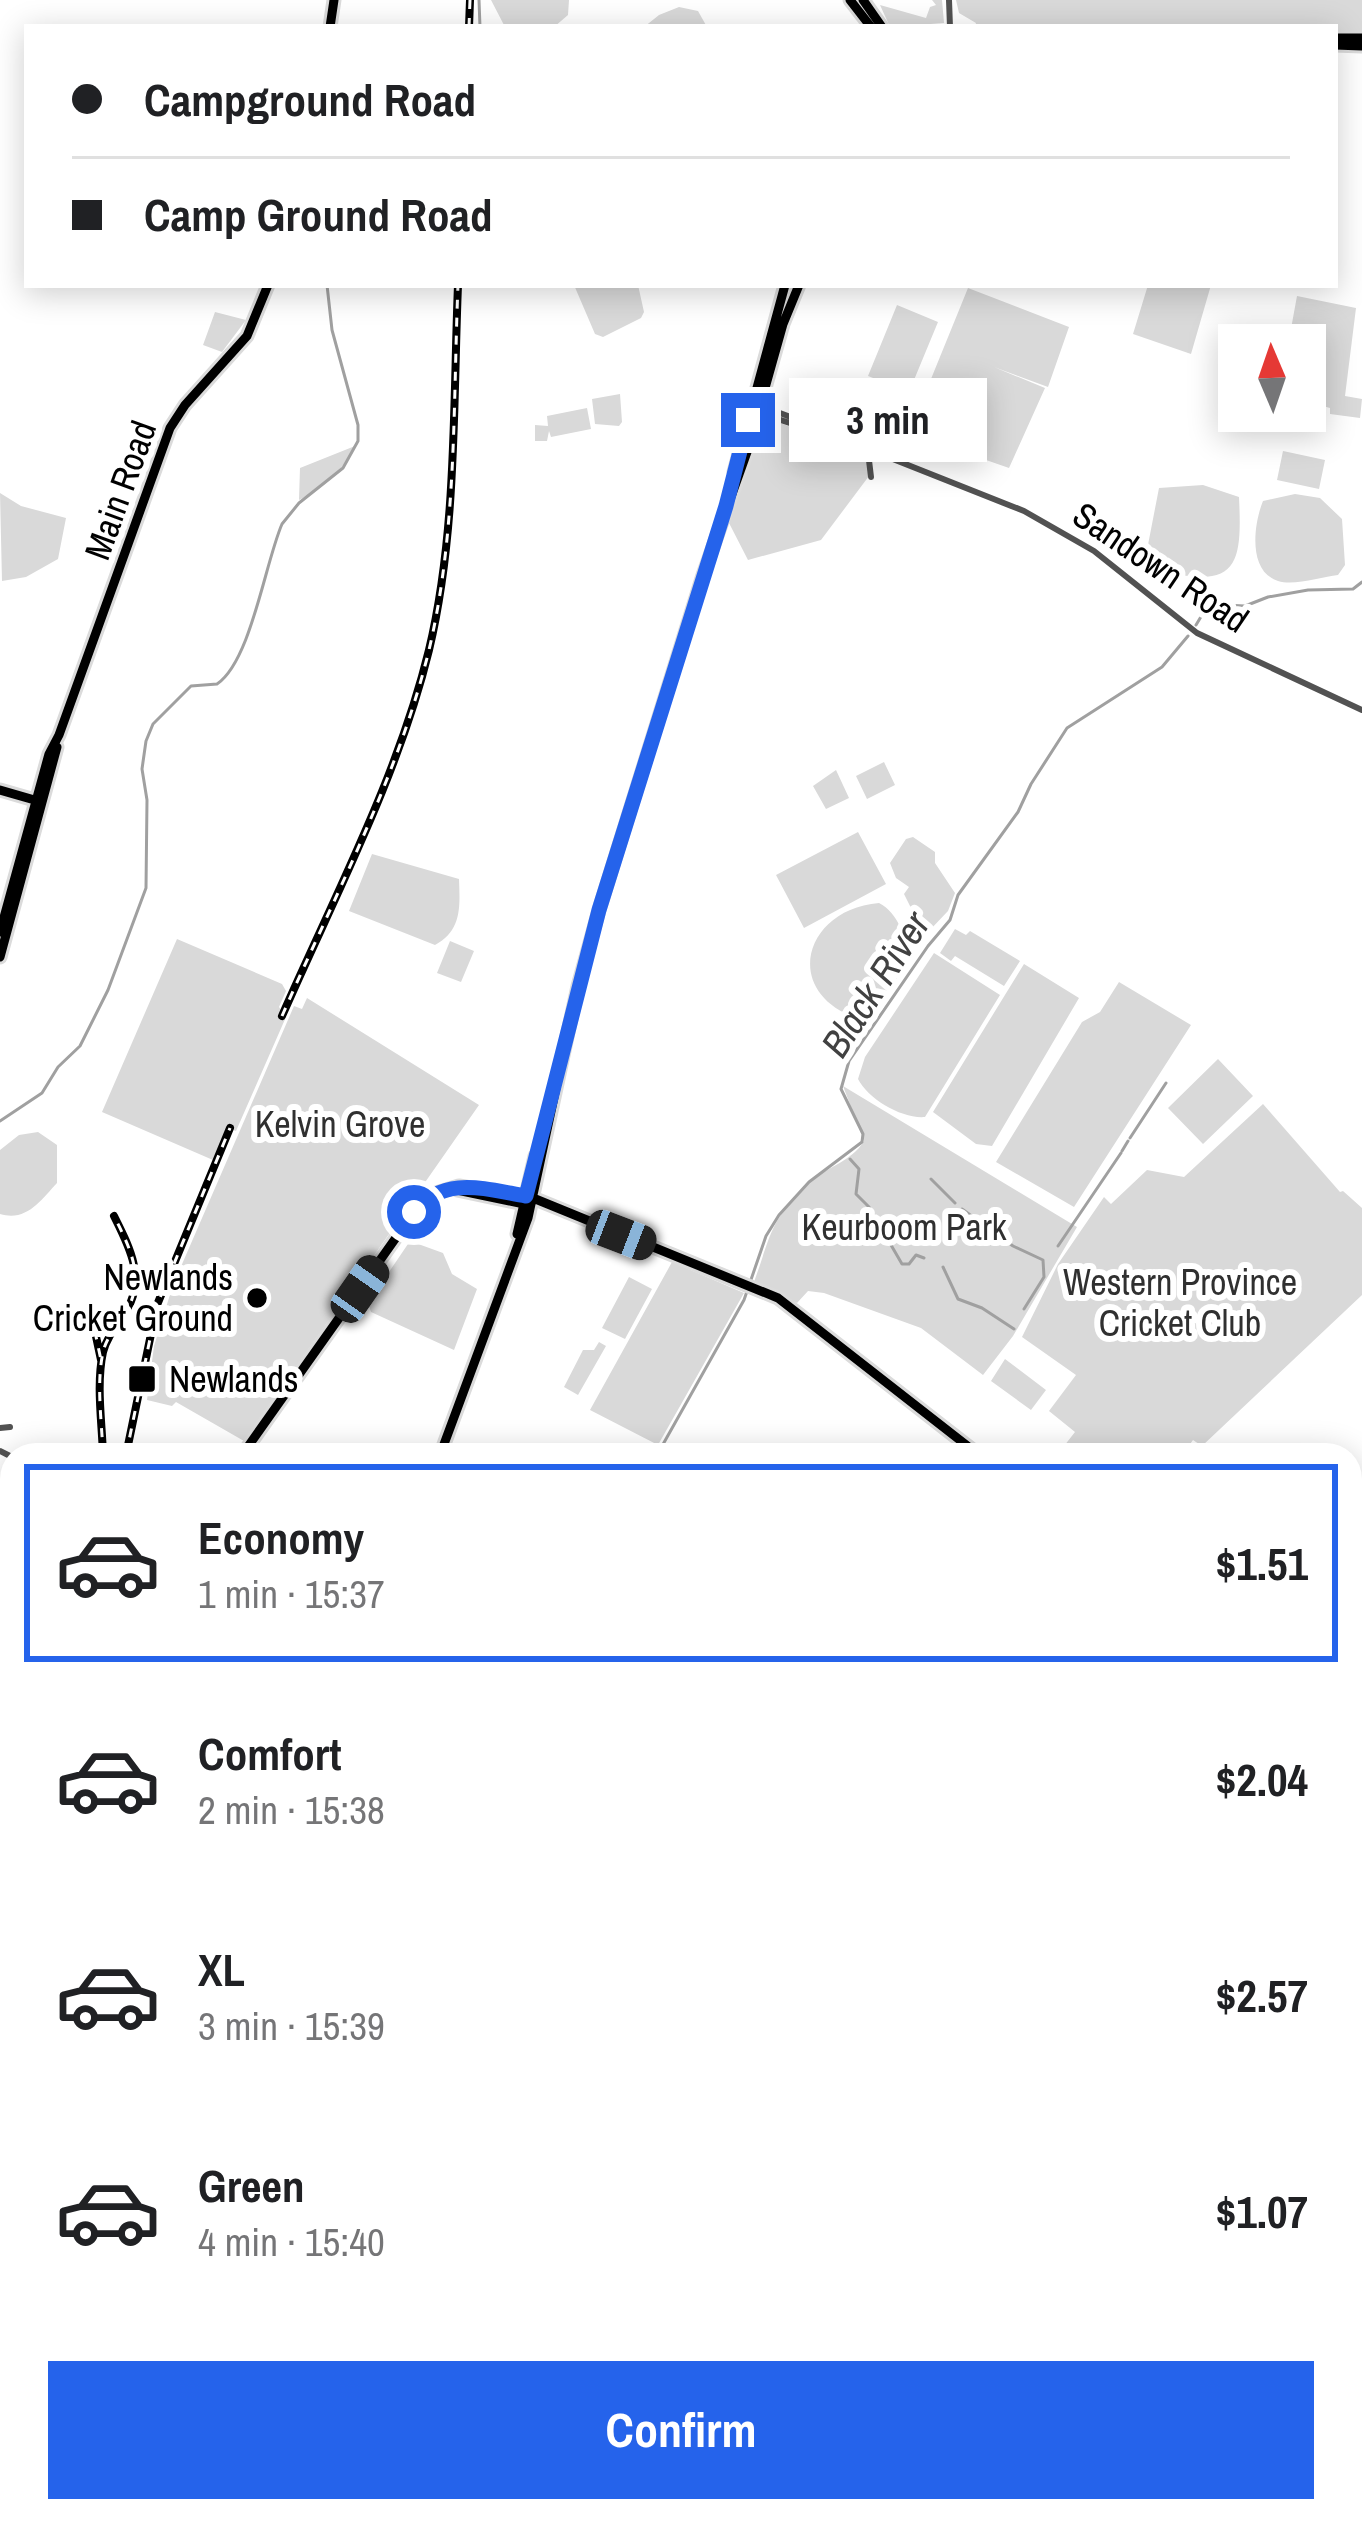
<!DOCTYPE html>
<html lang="en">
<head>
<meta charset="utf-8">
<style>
  body { margin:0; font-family:"Archivo Narrow",sans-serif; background:#f6f6f6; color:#202124; height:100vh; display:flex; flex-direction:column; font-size:45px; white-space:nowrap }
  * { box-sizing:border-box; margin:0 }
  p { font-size:39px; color:#757577 }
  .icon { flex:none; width:66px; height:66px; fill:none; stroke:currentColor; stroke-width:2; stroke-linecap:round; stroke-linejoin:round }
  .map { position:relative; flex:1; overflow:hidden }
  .side { position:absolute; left:0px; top:1443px; width:1362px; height:1080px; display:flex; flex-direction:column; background:#fff; border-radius:36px 36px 0 0; box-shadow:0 6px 30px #0003 }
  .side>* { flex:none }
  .hud { position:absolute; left:24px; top:24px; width:1314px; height:264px; border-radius:0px; box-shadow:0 6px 30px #0003; display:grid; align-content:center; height:264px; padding:0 48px; background:#fff }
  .needle { width:78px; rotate:358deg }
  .fabs { position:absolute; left:1218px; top:324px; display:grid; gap:24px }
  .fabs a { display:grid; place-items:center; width:108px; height:108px; border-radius:0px; background:#fff; box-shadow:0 6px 30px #0003; font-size:60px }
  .end { position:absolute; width:54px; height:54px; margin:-27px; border:15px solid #2563eb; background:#fff; box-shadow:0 0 0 6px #fff }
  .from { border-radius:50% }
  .bubble { position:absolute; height:84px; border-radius:0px; background:#fff; box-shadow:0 6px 30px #0003; font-size:39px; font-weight:700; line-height:84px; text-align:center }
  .car { position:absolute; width:36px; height:72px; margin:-36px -18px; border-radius:15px; box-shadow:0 0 9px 3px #0007; background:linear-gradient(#222 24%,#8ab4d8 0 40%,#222 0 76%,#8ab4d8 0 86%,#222 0) }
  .hud b { display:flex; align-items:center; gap:42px; height:114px; font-size:45px }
  .hud b+b { border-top:3px solid #e0e0e0 }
  .hud i { width:30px; height:30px; background:#202124 }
  ul { padding:21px 0 0; list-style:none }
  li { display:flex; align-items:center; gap:36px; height:198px; margin:0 24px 18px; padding:0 24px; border:6px solid transparent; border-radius:0px }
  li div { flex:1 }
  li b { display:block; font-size:45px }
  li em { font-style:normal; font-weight:700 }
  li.selected { border-color:#2563eb }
  li>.icon { width:108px; height:108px; stroke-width:1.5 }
  .button { display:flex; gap:24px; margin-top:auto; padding:24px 48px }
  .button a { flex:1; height:138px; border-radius:0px; background:#2563eb; color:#fff; font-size:48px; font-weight:700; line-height:138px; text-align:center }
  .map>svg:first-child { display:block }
  .green { fill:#d9d9d9 }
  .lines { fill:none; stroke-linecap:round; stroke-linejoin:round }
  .stream { stroke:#a0a0a0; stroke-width:3 }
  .major-casing { stroke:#dbdbdb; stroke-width:15 }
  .minor { stroke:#525252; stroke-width:6 }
  .major { stroke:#000; stroke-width:9 }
  .rail-casing { stroke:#000; stroke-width:8 }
  .rail { stroke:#fff; stroke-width:3; stroke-dasharray:9; stroke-linecap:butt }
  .route { stroke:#2563eb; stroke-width:15 }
  .poi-dot { fill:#000; stroke:#fff; stroke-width:4.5 }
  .labels { text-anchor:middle; stroke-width:12; stroke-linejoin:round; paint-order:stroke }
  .street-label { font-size:36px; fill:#000; stroke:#fff }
  .park-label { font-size:36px; fill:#303030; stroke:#fff }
  .poi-label { font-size:36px; fill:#000; stroke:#fff; text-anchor:end }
  .water-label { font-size:39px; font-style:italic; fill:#414141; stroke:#fff }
</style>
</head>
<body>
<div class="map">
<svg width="1362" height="2523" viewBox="0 0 1362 2523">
  <rect width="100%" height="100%" fill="#fff"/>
  <!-- green -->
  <path class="green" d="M491,0H569L568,15L554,27H505Z
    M932,0H942L944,23L890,27L880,5L926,18L930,7L936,5Z
    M956,0H1362V32H1335V27H975L976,23L959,13Z
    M679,7L698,11L707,27H644L659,15Z
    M638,285L644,312L641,318L603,337L595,334L574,285Z
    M1148,285H1211L1191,354L1133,334Z
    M968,288L1069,327L1048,387L994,367L1045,388L1009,468L943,445L939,455L921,445L923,438L909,433Z
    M1297,296L1356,308L1345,396L1362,399L1360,418L1330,414V408L1305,401V345H1288Z
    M897,305L938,322L909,392L868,376Z
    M215,312L246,320L222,352L203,345Z
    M620,394L622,422L619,426L595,424L592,399Z
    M587,408L591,429L551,437L549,431L547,441H535V425L548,426L547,416Z
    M772,420L866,455L872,472L821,540L748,560L729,523L763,423Z
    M355,446C343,471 324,488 299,500L300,468Z
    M1283,451L1325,460L1319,489L1277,480Z
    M1203,485L1239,497C1242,561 1239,589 1167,572L1147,550L1159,488Z
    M0,493L21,506L66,518L58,559L26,577L2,581Z
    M1295,494L1320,498L1342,519L1345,565L1338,575C1322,577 1294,586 1278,581C1247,571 1254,523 1263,501Z
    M884,762L895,785L867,799L856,776Z
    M836,770L849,798L826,809L813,786Z
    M858,832L886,884L804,928L776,875Z
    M913,837L935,852V863L955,893L948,911L929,931L920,926L904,894L909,887L896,878L890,863L906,839Z
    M372,854L459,879C460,907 462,930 435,945L349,911Z
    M879,903C898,912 907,940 910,961L870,1013L859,1019C780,993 804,909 879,903Z
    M955,929L966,935L970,931L1020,961L1004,986L955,956L951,961L940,953Z
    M177,939L282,984L286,991L279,1007L286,1017L236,1131L227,1128L213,1160L102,1112Z
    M450,941L474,951L461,982L437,973Z
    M934,953L1000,995L925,1117C902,1119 868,1099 858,1079L865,1057Z
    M1024,964L1079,998L992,1146L976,1144L933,1112Z
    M1119,982L1191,1025L1074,1207L996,1162L1082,1022L1100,1012Z
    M307,998L479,1105L419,1191L407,1197L396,1194L392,1199L400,1207L401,1217L244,1441L176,1402L172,1406L147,1400L154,1346L173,1285L294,1006L302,1009Z
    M1218,1059L1253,1096L1203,1144L1168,1108Z
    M843,1086L1077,1227L1013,1336L983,1375L921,1328L824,1293L808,1291L797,1303L754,1282C771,1235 770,1219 810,1182C828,1166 851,1162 864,1141Z
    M1263,1104L1340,1192L1343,1191L1362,1208V1295L1202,1446L1193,1440L1182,1455H1057L1075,1432L1049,1411L1076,1375L1022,1337L1058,1264L1104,1197L1111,1204L1147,1170L1184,1177Z
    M38,1132L57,1145V1183C41,1200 27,1222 0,1214V1150L19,1135Z
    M410,1241L443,1253L452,1274L477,1289L454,1350L371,1312L368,1303Z
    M672,1262L744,1293L658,1445L590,1410Z
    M629,1277L652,1289L625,1339L602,1328Z
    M599,1342L606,1346L578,1395L564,1387L583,1350H594Z
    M1005,1359L1046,1390L1031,1410L991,1381Z
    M12,2480V2511H70L72,2523H0V2481Z"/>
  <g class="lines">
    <!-- stream -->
    <path class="stream" d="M479,0L480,27
      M1196,625L1202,615L1224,605L1245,606L1268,597L1308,590L1353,589L1362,582
      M0,1121L42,1093L58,1067L80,1046L108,990L146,888L147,800L142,769L146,741L153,724L191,686L217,684C251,661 265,563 282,524L299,503L343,468L358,441V425L332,330L327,285
      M1130,1138L1166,1083
      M1122,1151L1128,1141
      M850,1159L859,1169L856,1194L869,1207L902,1264H909L916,1255L924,1258
      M931,1179L955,1203
      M962,1209L1013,1246L1043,1260L1044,1277L1024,1309
      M1058,1246L1121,1153
      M943,1267L958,1299L982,1308L1014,1329
      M657,1455L744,1300L766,1236L779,1215L809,1182L862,1142L863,1134L841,1089L849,1061L928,946L950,920L958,895L1018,812L1031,784L1067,728L1162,667L1188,636
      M0,2497L12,2501"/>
    <defs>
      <path id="major" d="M850,0L871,27
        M863,0L882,27
        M330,27L334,0
        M1335,38H1362
        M1335,45L1362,46
        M734,472L785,285
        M0,790L38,801
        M0,932L49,754L59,735L170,428L185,405L247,336L268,285
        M0,957L57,747
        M457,1190L529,1205
        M517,1234L535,1156
        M242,1455L417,1208L433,1194L459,1186L533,1198L778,1298L979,1455
        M440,1455L528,1218L578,986L599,910L703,575L747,452L783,324L799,285
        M1350,1618L1362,1610
        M0,1621L12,1619
        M0,2088L12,2176
        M0,2255L12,2228
        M1350,2438L1362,2444
        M1350,2451L1362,2457
        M81,2511L84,2523
        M88,2511L91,2523
        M1028,2511V2523"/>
    </defs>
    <!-- major casing -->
    <use href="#major" class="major-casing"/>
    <!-- minor -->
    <path class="minor" d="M949,0L950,27
      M761,406L839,435
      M756,412L860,446L1024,511L1094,551L1197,633L1362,710
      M868,452L871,477
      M0,1428L10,1427
      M0,1451L12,1457
      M11,1486H12
      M1350,2185L1362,2184
      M0,2270L12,2264
      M673,2511V2523"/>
    <!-- major -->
    <use href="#major" class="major"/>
    <defs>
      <path id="rail" d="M469,27L470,0
        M282,1016C334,897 398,777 429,650C457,532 453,406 458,285
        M91,1313L101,1360
        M103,1455C102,1422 96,1385 103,1352C107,1336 117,1326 126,1312C146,1278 130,1248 114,1216
        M126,1455L157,1305L230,1128
        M386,2511L395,2523"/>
    </defs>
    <!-- rail casing -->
    <use href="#rail" class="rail-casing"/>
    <!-- rail -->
    <use href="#rail" class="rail"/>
  </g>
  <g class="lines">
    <!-- route -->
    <path class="route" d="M414,1212C444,1175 485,1189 526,1196L599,910L726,506L748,420"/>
  </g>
  <!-- markers -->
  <g class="poi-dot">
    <circle cx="257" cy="1298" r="12"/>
    <rect x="127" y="1364" width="30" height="30" rx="6"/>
  </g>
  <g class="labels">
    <!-- street labels -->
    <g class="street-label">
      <text transform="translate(120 490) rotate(-70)" y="13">Main Road</text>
      <text transform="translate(1161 567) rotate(34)" y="13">Sandown Road</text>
    </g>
    <!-- park labels -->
    <g class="park-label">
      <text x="340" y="1137">Kelvin Grove</text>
      <text x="904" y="1240">Keurboom Park</text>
      <text x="1180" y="1295">Western Province<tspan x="1180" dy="41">Cricket Club</tspan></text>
    </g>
    <!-- poi labels -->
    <g class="poi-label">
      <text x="233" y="1290">Newlands<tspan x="233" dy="41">Cricket Ground</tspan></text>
      <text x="169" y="1392" text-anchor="start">Newlands</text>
    </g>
    <!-- water labels -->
    <g class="water-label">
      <text transform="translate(875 984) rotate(-57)" y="14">Black River</text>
    </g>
  </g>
</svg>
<div class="fabs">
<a><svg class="needle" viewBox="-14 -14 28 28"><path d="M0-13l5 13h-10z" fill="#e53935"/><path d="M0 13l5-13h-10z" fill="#757577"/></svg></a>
</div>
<i class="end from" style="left:414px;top:1212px"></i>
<i class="end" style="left:748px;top:420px"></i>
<div class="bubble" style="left:789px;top:378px;width:198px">3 min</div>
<i class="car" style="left:621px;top:1235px;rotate:111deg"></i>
<i class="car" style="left:360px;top:1289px;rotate:35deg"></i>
<div class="hud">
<b><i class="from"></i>Campground Road</b>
<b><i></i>Camp Ground Road</b>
</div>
<section class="side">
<ul>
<li class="selected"><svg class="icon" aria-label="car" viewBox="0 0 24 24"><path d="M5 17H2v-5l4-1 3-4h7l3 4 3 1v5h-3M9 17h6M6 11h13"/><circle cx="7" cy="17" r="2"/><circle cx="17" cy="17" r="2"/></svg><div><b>Economy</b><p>1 min · 15:37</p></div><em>$1.51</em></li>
<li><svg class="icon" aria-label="car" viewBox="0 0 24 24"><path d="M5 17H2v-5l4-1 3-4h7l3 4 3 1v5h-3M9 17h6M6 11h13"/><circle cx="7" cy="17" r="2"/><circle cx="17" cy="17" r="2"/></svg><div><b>Comfort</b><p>2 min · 15:38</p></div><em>$2.04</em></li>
<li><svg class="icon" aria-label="car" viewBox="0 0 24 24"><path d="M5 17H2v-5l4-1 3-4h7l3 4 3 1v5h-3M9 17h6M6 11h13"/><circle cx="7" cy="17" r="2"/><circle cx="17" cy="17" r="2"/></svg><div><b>XL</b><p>3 min · 15:39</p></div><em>$2.57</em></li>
<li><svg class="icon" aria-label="car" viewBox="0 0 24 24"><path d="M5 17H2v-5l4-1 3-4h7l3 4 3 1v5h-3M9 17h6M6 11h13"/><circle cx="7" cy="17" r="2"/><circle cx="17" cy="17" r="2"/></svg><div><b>Green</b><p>4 min · 15:40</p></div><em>$1.07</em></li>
</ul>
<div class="button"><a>Confirm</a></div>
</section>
</div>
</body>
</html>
